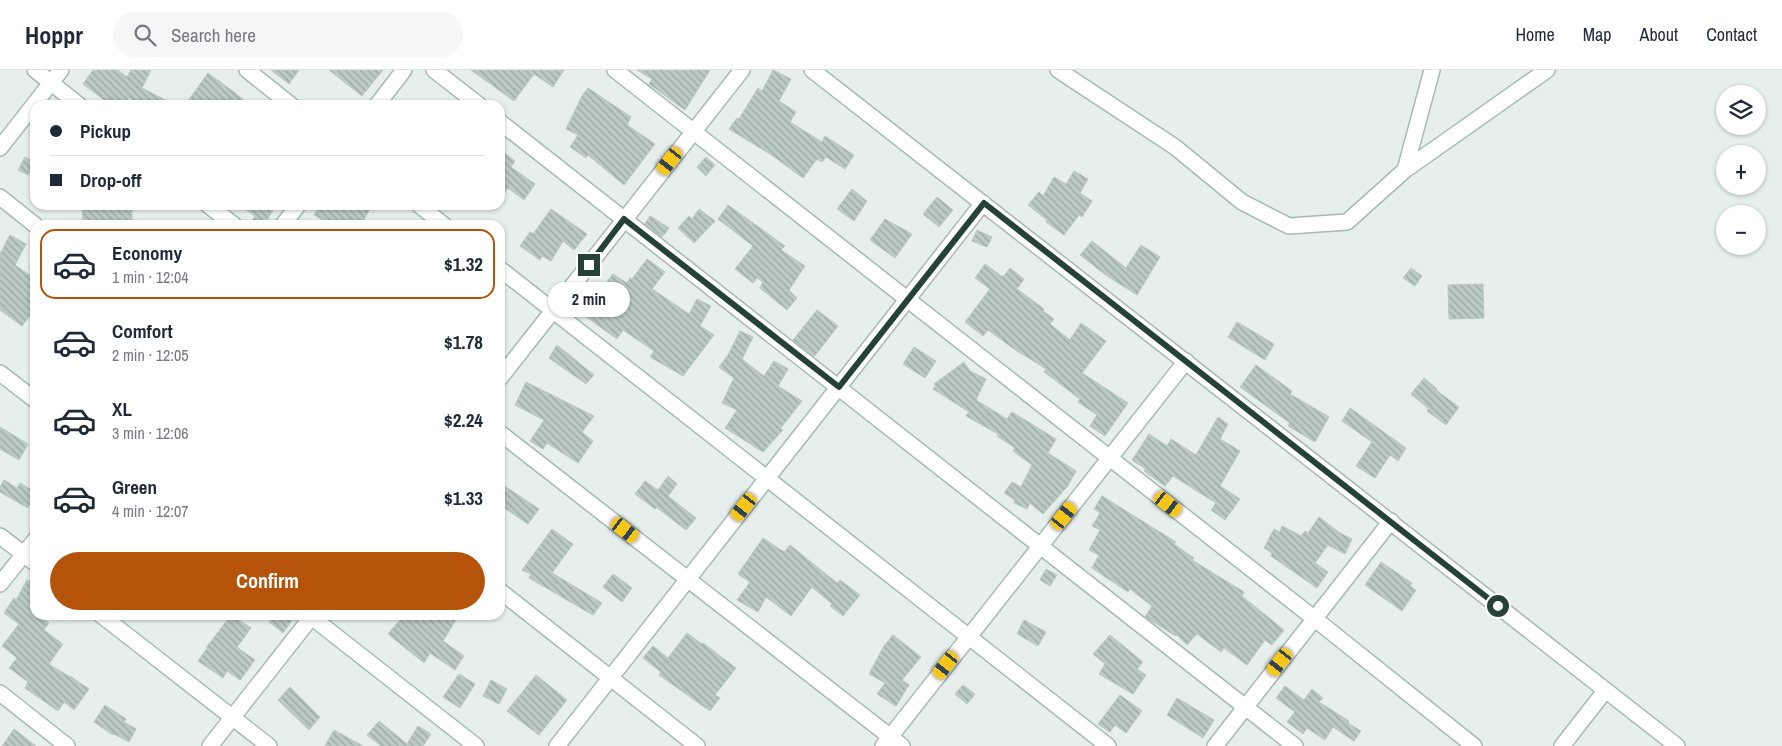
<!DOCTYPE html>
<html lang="en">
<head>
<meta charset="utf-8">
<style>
  body { margin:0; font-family:"Archivo Narrow",sans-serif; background:#f6f6f7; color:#1f2937; height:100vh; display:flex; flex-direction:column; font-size:19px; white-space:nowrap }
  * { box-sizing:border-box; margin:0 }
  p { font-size:16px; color:#747a83 }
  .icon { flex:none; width:28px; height:28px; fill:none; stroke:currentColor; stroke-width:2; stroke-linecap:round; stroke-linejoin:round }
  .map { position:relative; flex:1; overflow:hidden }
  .sheet { position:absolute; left:30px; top:150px; width:475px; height:400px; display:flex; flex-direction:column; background:#fff; border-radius:15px; box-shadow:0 1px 4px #0004 }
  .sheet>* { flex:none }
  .banner { position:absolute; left:30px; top:30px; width:475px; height:110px; border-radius:15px; box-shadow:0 1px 4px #0004; display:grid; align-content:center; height:110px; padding:0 20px; background:#fff }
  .tools { position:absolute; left:1716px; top:15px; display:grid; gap:10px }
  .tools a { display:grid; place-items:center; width:50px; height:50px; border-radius:50%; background:#fff; box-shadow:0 1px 4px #0004; font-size:25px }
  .end { position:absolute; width:22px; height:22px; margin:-11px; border:6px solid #24423a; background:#fff; box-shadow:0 0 0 2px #fff }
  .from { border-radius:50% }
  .bubble { position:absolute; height:35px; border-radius:18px; background:#fff; box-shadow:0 1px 4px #0004; font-size:16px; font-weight:800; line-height:35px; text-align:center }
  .car { position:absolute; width:15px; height:30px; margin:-15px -8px; border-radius:6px; box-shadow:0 0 4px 1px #0007; background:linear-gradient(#f5c518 24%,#345 0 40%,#f5c518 0 76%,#345 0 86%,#f5c518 0) }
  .banner b { display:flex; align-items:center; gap:18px; height:48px; font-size:19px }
  .banner b+b { border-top:1px solid #e0e1e3 }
  .banner i { width:12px; height:12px; background:#1f2937 }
  ul { padding:9px 0 0; list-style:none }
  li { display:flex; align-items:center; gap:15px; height:70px; margin:0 10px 8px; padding:0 10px; border:2px solid transparent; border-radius:15px }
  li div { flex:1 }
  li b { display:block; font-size:19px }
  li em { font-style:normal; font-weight:800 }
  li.active { border-color:#b45309 }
  li>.icon { width:45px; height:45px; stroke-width:1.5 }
  .primary-button { display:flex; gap:10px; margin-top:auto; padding:10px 20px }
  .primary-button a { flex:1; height:58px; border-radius:30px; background:#b45309; color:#fff; font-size:20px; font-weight:800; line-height:58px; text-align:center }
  header { display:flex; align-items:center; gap:30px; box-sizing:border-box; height:70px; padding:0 25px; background:#fff; border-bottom:1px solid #e0e1e3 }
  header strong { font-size:24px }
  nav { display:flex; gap:28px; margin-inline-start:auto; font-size:18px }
  .search { width:350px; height:45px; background:#f6f6f7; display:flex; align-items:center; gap:12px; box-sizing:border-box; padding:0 18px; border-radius:28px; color:#747a83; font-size:19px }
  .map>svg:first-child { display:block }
  .building { fill:url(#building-back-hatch); stroke:#b8c9c2 }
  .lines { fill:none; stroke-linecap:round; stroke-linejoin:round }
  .street-casing { stroke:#a8b8b2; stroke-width:18 }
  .secondary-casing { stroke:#a4bbb3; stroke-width:18 }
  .street { stroke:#fff; stroke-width:15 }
  .secondary { stroke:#fff; stroke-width:15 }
  .route { stroke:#24423a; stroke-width:6 }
</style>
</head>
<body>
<header>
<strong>Hoppr</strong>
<div class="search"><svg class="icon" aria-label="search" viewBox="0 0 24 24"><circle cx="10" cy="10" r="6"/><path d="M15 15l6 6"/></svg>Search here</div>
<nav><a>Home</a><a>Map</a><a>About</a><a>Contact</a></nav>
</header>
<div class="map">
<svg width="1782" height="676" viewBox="0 0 1782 676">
  <defs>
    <pattern id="building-back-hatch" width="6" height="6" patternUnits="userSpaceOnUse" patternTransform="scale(1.25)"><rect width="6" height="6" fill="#bbcac4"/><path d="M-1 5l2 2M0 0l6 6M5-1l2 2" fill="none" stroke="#98a6a0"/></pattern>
  </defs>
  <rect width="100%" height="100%" fill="#e6efeb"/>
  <!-- building -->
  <path class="building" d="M93,0H118L127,7L131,0H151L142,18L175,35H142L129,28L124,35H111L83,14Z
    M271,0H299L289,14Z
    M329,0H383L362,26Z
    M471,0H564L553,17L534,4L514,31Z
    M637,0H710L685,40L649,14L652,9Z
    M773,0L791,9L779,31L796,42L790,52L822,72L825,66L854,85L845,99L826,87L822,92L817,89L803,108L773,86L729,59L737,48L739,49L758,18L762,21Z
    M208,3L234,22L250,35H185Z
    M588,18L631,47L627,55L655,74L624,115L588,85L586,88L570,77L578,65L566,59L582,26Z
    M500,80L515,91L511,97L535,114L524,130L508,118L500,129Z
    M25,87L35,92L28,105L18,100Z
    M706,87L715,95L706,106L697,97Z
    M1074,101L1088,109L1080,123L1092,131L1082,147L1079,145L1064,165L1046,152L1047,150L1028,135L1039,122L1043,126L1054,107L1066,114Z
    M852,119L867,131L854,151L837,139Z
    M937,127L953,140L939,157L923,144Z
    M82,135H132V155H83Z
    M239,135H276L264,155H250L255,146Z
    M320,135H372L361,155H332L314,145Z
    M728,135L785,176L781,180L805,196L789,220L797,228L787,240L760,218L763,212L757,208L753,213L735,199L753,176L718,149Z
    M551,139L587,164L574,180L563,171L551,191L542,186L540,190L520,176L530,162L533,164Z
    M699,139L715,151L694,173L678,158L689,146L692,149Z
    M650,146L669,158L662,167L645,154Z
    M885,149L912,164L895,188L870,170Z
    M977,160L992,167L987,177L972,171Z
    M10,165L26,174L15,195L35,209V239L22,256L0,240V184Z
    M1092,171L1126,198L1141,175L1160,187L1137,225L1107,206L1080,185Z
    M647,189L665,202L652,219L689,244L697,229L711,236L700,256L714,265L683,306L650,287L654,281L623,260L617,269L582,244L613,204L627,213L630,208L632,209Z
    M985,194L1003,207L1010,198L1024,209L1017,219L1044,239L1043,241L1054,249L1050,254L1070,270L1081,253L1106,271L1082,303L1128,333L1105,366L1090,356L1097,345L1078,332L1080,329L1044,302L1046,299L1014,279L988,260L983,266L965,252L990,219L975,208Z
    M1411,198L1422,206L1415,216L1403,208Z
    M1483,214L1484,248L1449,249L1448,215Z
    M817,240L838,256L814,287L793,270Z
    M1237,252L1274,274L1265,290L1228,267Z
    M740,261L753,267L742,289L764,306L774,291L788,299L778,316L802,331L780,359L783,360L763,382L725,358L737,340L722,333L734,308L719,297L728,285Z
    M557,275L594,305L586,314L549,288Z
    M914,277L936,291L925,308L903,294Z
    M964,292L970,301L986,309L976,330L1007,349L1012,342L1056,369L1048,383L1076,401L1067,417L1043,444L1030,433L1027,439L1014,433L1015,430L1004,423L1012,412L1021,417L1032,395L1013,381L1015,378L997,366L998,364L966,346L969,342L933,319L936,315L934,314Z
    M1256,295L1292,321L1290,324L1329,347L1315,372L1288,356L1290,353L1240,317Z
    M1424,308L1437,319L1436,320L1459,337L1446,355L1427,341L1429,339L1411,324Z
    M526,312L594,346L582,362L593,371L578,393L547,373L543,379L530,371L544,350L515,335Z
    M1350,338L1406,378L1398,391L1390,385L1375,408L1356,396L1372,372L1342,351Z
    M1218,347L1228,354L1220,369L1240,381L1220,416L1240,429L1225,450L1211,440L1216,433L1173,406L1165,416L1144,401L1146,399L1132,390L1149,364L1167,376L1171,369L1196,385Z
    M0,357L28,374L19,390L0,379Z
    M668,406L677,414L668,426L696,448L686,460L656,437L655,439L635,424L645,411L658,420Z
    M4,410L17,418L20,413L35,422V425L28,438L0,422V417Z
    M500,413L539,439L528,454L500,435Z
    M1102,426L1176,472L1174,474L1194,488L1192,490L1244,522L1242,526L1284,560L1272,575L1265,570L1247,595L1224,578L1221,582L1197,564L1187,575L1177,565L1176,566L1153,552L1145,547L1152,536L1130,519L1128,522L1092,498L1099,485L1089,480L1100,460L1092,456L1100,443L1094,439Z
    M1319,447L1340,463L1352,469L1345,484L1328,475L1315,493L1328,502L1317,518L1271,486L1272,483L1264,478L1274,459L1280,462L1282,456L1301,466L1305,461L1308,463Z
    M552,459L573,474L552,503L602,533L593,545L529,508L531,504L522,500Z
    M763,468L784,482L790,475L837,513L840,510L860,525L843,546L830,536L832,534L812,517L791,546L766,527L758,542L737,530L750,512L738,504Z
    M1381,492L1412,513L1410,516L1416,520L1402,541L1365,515Z
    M1046,499L1057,505L1050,516L1040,510Z
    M613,504L632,518L622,532L603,517Z
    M27,510L35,514V534L31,541L35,545H38L49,553L44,560L63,574L49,594L70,607V606L89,619L74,640L64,632L58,641L25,618L28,612L9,598L17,588L2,576L19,554L4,543L14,528L16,530Z
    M231,545L251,558L237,577L255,590L240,610L227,601L223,608L198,591L207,578H206Z
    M275,545H296L283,563L269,552Z
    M404,545H459L443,571L464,586L455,600L430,583L424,593L388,564Z
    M1024,550L1046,562L1038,576L1017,564Z
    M687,563L702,574L703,573L736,598L715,625L720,628L710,641L659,605L661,602L643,588L653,576L668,588Z
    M893,565L921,587L902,610L909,615L896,636L877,624L885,613L869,604L884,576Z
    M1110,565L1143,592L1137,599L1146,605L1133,624L1099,604L1105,594L1093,584Z
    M459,604L475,614L460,638L443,627Z
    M536,605L567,630L539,665L507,641Z
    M491,610L507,619L499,634L483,626Z
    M963,615L975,624L967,634L955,624Z
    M1285,616L1304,630L1312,619L1323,628L1319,632L1349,651L1348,653L1361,661L1354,671L1333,657L1325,670L1307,658L1303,664L1287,652L1295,642L1276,628Z
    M290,617L320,647L309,660L278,630Z
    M1120,625L1142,641L1126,663L1115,655L1110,662L1098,654Z
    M1177,628L1214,650L1203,668L1167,645Z
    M105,635L126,649L124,652L136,659L129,672L114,664L113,665L94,652Z
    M379,651L407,674L418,656L431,664L423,676H381L367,665Z
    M14,659L36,676H2Z
    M334,660L363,676H325Z"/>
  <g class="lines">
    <defs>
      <path id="street" d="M35,0L79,35
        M247,0L291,35
        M434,0L479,35
        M615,0L1315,549L1474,676
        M812,0L1677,676
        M1058,0L1175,77L1242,132L1289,156L1347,152L1405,100L1547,0
        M377,35L404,0
        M500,52L1295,676
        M0,78L61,0
        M1405,100L1432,0
        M0,127L35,155
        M208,135L234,155
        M419,135L444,155
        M283,155L298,135
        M500,199L1108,676
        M500,308L742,0
        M500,363L902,676
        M0,466L35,493
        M0,514L35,470
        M500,521L697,676
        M101,545L269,676
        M0,623L67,676
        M210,676L313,545
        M557,676L983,133
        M883,676L1186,291
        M1215,676L1391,451
        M1562,676L1605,621"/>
      <path id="secondary" d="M0,303L35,330
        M309,545L476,676"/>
    </defs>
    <!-- street casing -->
    <use href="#street" class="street-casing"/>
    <!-- secondary casing -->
    <use href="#secondary" class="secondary-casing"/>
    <!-- street -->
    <use href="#street" class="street"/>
    <!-- secondary -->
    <use href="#secondary" class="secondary"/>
  </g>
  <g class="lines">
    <!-- route -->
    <path class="route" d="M589,195L624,149L839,317L984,133L1498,536"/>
  </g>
</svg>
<div class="tools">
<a><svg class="icon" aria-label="layers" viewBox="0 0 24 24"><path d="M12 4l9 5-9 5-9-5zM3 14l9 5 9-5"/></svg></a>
<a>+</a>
<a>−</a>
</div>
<i class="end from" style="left:1498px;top:536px"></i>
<i class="end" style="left:589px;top:195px"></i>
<div class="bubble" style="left:548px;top:212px;width:82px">2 min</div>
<i class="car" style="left:670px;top:91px;rotate:218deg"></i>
<i class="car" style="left:1168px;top:434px;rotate:128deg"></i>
<i class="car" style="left:744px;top:437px;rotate:218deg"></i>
<i class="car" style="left:1064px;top:446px;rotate:38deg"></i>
<i class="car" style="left:625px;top:460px;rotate:128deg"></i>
<i class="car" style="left:1280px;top:592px;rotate:218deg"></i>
<i class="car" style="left:946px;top:595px;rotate:218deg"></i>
<div class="banner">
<b><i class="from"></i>Pickup</b>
<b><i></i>Drop-off</b>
</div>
<section class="sheet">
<ul>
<li class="active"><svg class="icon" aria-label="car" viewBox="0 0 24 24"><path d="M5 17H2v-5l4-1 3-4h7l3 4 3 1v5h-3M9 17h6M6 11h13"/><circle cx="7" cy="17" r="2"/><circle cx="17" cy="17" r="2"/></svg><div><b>Economy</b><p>1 min · 12:04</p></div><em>$1.32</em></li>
<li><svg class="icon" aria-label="car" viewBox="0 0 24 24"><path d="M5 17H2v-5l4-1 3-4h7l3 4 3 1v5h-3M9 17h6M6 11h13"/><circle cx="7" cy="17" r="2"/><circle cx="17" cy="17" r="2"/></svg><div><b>Comfort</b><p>2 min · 12:05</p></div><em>$1.78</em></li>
<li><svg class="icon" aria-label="car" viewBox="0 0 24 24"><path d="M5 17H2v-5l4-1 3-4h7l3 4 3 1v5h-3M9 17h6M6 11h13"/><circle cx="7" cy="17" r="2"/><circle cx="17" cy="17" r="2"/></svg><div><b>XL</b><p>3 min · 12:06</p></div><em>$2.24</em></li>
<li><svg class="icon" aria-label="car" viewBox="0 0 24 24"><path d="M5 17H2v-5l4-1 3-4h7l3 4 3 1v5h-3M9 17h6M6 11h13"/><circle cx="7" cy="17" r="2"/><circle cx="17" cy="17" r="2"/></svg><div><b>Green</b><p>4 min · 12:07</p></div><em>$1.33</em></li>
</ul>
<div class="primary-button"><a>Confirm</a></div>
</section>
</div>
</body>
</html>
